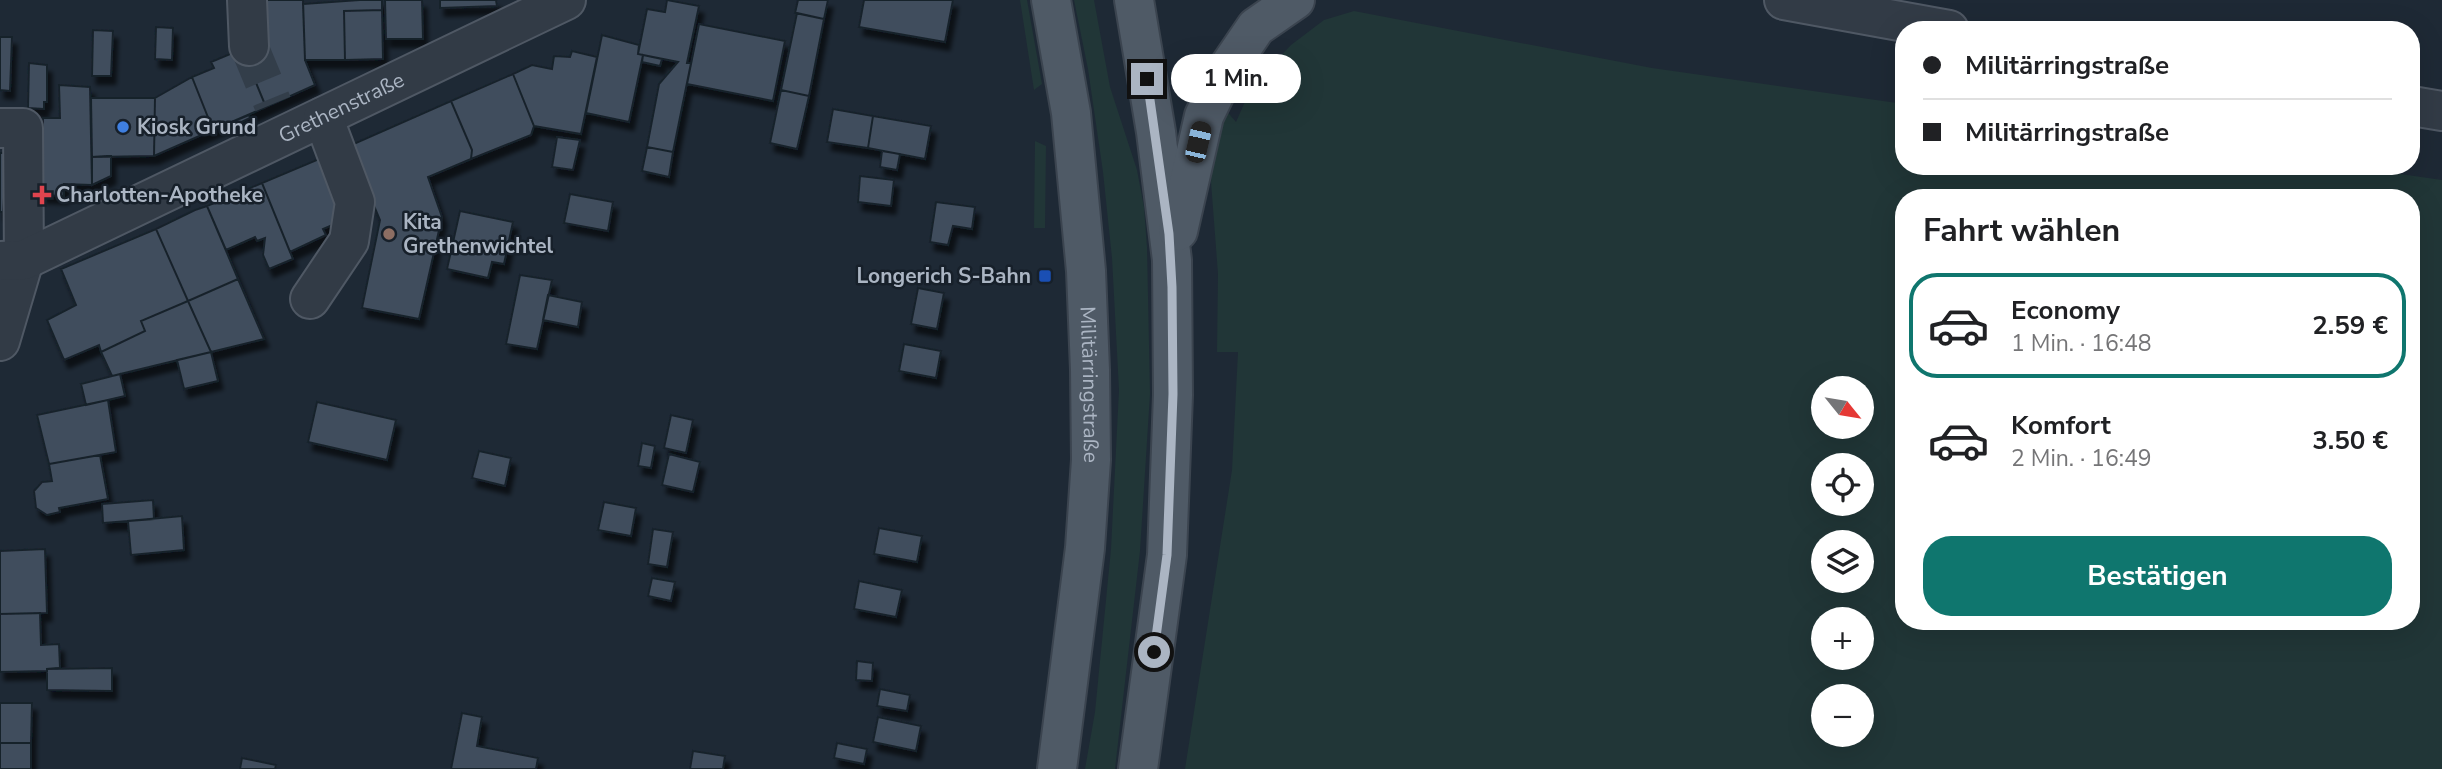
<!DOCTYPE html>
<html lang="de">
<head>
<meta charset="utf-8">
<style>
  body { margin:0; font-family:"Nunito Sans",sans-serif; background:#f2f2f2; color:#202124; height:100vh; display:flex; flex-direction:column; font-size:26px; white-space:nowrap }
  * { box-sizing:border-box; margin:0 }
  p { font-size:23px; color:#757577 }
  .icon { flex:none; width:38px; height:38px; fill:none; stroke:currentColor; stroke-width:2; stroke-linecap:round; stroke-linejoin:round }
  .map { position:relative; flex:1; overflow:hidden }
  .sheet { position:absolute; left:1895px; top:189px; width:525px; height:441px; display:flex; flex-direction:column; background:#fff; border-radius:28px; box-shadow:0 7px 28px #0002 }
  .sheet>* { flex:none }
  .banner { position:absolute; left:1895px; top:21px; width:525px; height:154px; border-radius:28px; box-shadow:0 7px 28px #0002; display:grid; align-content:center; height:154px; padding:0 28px; background:#fff }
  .needle { width:46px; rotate:120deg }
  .fabs { position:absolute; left:1811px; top:376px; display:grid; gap:14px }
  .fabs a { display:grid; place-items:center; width:63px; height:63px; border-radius:50%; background:#fff; box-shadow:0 7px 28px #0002; font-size:35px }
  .end { position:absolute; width:32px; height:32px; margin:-16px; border:9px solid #abb5c3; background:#111; box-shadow:0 0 0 4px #111 }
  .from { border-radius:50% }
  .bubble { position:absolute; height:49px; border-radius:24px; background:#fff; box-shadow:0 7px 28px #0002; font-size:23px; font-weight:700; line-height:49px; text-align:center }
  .car { position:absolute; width:21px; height:42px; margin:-21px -10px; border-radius:9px; box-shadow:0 0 5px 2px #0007; background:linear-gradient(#222 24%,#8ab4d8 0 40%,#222 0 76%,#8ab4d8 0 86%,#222 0) }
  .banner b { display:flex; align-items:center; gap:24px; height:66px; font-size:26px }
  .banner b+b { border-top:2px solid #e0e0e0 }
  .banner i { width:18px; height:18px; background:#202124 }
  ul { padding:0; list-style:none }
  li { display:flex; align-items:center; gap:21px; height:105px; margin:0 14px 10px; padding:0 14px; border:4px solid transparent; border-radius:28px }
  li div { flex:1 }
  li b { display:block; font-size:26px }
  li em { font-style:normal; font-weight:700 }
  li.current { border-color:#0f766e }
  li>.icon { width:63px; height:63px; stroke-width:1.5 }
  h2 { padding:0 28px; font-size:32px; line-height:84px }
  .button { display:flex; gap:14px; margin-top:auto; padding:14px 28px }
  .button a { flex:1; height:80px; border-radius:28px; background:#0f766e; color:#fff; font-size:28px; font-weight:700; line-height:80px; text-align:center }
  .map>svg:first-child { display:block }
  .green { fill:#213637; fill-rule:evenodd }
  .building { fill:#414e5d; stroke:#19222c; stroke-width:2; filter:url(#shadow) }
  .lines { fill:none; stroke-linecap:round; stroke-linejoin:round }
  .minor-tunnel { stroke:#333e4a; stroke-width:38; stroke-dasharray:38 19; stroke-linecap:butt }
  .minor-casing { stroke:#4f5864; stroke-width:42 }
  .major-casing { stroke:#3b444f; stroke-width:42 }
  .minor { stroke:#323b46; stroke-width:38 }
  .major { stroke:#4f5a66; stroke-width:38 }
  .route { stroke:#abb5c3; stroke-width:9 }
  .shop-dot { fill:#3f7fe0; stroke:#17202a; stroke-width:2.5 }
  .health-dot { fill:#e0444e; stroke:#17202a; stroke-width:2.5 }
  .education-dot { fill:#8d6e63; stroke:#17202a; stroke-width:2.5 }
  .transit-dot { fill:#1a4fb4; stroke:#17202a; stroke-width:2.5 }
  .labels { text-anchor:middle; stroke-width:5; stroke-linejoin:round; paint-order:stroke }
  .street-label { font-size:21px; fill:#abb5c3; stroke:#17202a }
  .poi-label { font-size:21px; font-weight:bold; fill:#abb5c3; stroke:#17202a; text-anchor:start }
</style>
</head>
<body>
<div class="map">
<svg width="2442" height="769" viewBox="0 0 2442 769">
  <defs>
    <filter id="shadow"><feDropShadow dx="4.5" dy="8" stdDeviation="2" flood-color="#0009"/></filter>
  </defs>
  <rect width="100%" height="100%" fill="#1e2935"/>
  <!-- green -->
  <path class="green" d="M1020,0H1027L1042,84L1034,90Z
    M1074,0H1094L1110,87L1137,170L1144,207L1147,247L1150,394L1140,551L1115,769H1085L1095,712L1111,549L1119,390L1112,258L1103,172L1088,69Z
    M1354,11L1652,68L1904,104V166H2345L2442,180V769H1185L1232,470L1238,352H1217L1218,274L1211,182L1212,157L1224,108L1236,122L1252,86L1291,45L1324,20ZM1904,198H2412V621H1904ZM1824,388H1862V427H1824ZM1824,466H1862V504H1824ZM1824,542H1862V581H1824ZM1824,620H1862V658H1824ZM1824,696H1862V735H1824Z
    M1035,141L1046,146L1045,228H1034Z"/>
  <!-- building -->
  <path class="building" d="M256,0H303L305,60L315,85L266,107L242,49Z
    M360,0H382V10L344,11L345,60H305L303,4Z
    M385,0H422L423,39H386Z
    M440,0H496L497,6L440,8Z
    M667,0L699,6L687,63H691L673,152L647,147L659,84L678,62L638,54L647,9L665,12Z
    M798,0H828L824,19L795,13Z
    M864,0H953L945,42L859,27Z
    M382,10L383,59L345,60L344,11Z
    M797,13L824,19L809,96L781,90Z
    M699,24L785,41L773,101L687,84Z
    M156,27L173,28L172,60L155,59Z
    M93,30L113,31L111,76H92Z
    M602,35L639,45L638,54L643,55L629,122L586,113Z
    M0,37H12L10,91L0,90Z
    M242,49L266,107L213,130L192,77L214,68L211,62Z
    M572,51L597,57L581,134L534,126L513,74L532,65L552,69L554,56L570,57Z
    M643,55L662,59L660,66L642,62Z
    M29,63L47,65V102H44V109L28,108Z
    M513,74L534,126L531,135L471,159L472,150L451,101Z
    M192,77L213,130L154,156L155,98Z
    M59,85L90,87L92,185L64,184V196L42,195L43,118H60Z
    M781,90L809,96L797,149L770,143Z
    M91,98H155L154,156L92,157Z
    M451,101L472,150L471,159L428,177L442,217L419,319L362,308L380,220L349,146Z
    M833,109L873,116L868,148L827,142Z
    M249,115L250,118L229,128L227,124Z
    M873,116L931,126L925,159L868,148Z
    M557,137L580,140L573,170L552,167Z
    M647,147L673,152L669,177L642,171Z
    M882,151L900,154L897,170L880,167Z
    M0,153H5L11,198H4L3,212H0Z
    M111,156V176L92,185V157Z
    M319,159L342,221L323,229L326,235L290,252L262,183Z
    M860,176L894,180L891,206L858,202Z
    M262,183L293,259L269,269L263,255L265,238L257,241L255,237L226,250L207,206Z
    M570,194L613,202L608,231L564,223Z
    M936,202L975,207L972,229L953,226L948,245L930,242Z
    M207,206L238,279L188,301L156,229L195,210Z
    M460,211L513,222L504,264L492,262L488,278L447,269Z
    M156,229L188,301L141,321L145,331L101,352L99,345L64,360L47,320L76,305L61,269Z
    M520,275L552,280L537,349L506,344Z
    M238,279L264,339L211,352L188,301Z
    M918,288L944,293L937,329L911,324Z
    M548,295L582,302L578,327L543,320Z
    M188,301L211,352L112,376L101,352L145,331L141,321Z
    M904,344L941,351L936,378L899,371Z
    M211,352L218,381L184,389L177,360Z
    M120,374L125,396L86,405L81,384Z
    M108,400L116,452L49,464L37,415Z
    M317,402L396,420L387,460L308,442Z
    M671,415L693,420L686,453L664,448Z
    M642,443L655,446L651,468L638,466Z
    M479,451L511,458L505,486L472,478Z
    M669,454L700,462L693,492L662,485Z
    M100,455L108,499L59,508L60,512L47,515L36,508L34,491L42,482L52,481L49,464Z
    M153,500L154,519L103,523L102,504Z
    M604,502L636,508L631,536L598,530Z
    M182,516L184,550L131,555L128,521Z
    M879,528L922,536L917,562L874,554Z
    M653,529L673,532L667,567L648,564Z
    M45,549L47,613L0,614V551Z
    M652,578L675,582L671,601L648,596Z
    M859,581L902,590L896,617L854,609Z
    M40,613L41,645L59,644L60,668L47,669V671L0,672V614Z
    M857,661L873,663L872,681L856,680Z
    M112,668V691L47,690V669Z
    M880,689L910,695L907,711L877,706Z
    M0,703H32L31,743H0Z
    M462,713L482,717L477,746L538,758L536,769H451Z
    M878,717L921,726L916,751L873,742Z
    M0,743H31V769H0Z
    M837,743L867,749L864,764L834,758Z
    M693,751L725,756L723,769H690Z
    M242,758L276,765L275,769H240Z"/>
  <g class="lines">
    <!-- minor-tunnel -->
    <path class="minor-tunnel" d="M249,46L273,104"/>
    <defs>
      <g id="minor">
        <path d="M247,0L249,46"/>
        <path d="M1784,0L1949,30"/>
        <path d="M2412,106L2442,111"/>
        <path d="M0,128H23L24,260L0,341"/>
        <path id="s1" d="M0,261L24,260L566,0"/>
        <path d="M310,299L349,241L355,202L323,117"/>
      </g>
      <g id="major">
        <path id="s2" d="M1051,0L1071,113L1086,271L1090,370L1091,460L1085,548L1057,769"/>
        <path d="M1134,0L1156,132L1172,260L1173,395L1167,555L1138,769"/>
        <path d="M1178,231L1204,116L1226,71L1256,27L1295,0"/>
      </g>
    </defs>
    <!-- minor casing -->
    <use href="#minor" class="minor-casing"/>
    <!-- major casing -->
    <use href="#major" class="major-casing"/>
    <!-- minor -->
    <use href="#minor" class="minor"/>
    <!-- major -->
    <use href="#major" class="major"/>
  </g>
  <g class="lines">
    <!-- route -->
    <path class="route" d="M1147,79L1169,234L1172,287L1173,394L1167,555L1154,652"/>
  </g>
  <!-- markers -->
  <circle class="shop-dot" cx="123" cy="127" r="7"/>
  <path class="health-dot" d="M38.5 184.5h7v7h7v7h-7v7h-7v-7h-7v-7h7z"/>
  <circle class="education-dot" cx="389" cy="234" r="7"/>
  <rect class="transit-dot" x="1038" y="269" width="14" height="14" rx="3.5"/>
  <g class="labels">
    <!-- street labels -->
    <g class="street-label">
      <text dy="7" stroke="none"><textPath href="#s1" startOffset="376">Grethenstraße</textPath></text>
      <text dy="7" stroke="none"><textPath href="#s2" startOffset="387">Militärringstraße</textPath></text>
    </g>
    <!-- poi labels -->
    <g class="poi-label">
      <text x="137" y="134">Kiosk Grund</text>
      <text x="56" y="202">Charlotten-Apotheke</text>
      <text x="403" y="229">Kita<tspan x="403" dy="24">Grethenwichtel</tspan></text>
      <text x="1031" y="283" text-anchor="end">Longerich S-Bahn</text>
    </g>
  </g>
</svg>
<div class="fabs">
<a><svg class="needle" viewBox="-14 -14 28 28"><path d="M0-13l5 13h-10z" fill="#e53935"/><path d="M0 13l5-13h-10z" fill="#757577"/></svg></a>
<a><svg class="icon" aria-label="locate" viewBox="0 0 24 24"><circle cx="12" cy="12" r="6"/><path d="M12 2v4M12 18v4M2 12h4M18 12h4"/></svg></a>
<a><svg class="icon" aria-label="layers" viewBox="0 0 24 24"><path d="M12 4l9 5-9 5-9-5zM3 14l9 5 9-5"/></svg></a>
<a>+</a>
<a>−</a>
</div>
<i class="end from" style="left:1154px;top:652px"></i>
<i class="end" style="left:1147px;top:79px"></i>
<div class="bubble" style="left:1171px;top:54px;width:130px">1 Min.</div>
<i class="car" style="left:1198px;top:142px;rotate:13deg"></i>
<div class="banner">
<b><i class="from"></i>Militärringstraße</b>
<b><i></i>Militärringstraße</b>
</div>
<section class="sheet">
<h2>Fahrt wählen</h2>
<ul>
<li class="current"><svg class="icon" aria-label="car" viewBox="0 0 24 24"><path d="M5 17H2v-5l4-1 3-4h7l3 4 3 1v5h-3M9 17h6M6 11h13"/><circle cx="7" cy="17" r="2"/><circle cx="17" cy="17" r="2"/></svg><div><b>Economy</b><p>1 Min. · 16:48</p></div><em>2.59 €</em></li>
<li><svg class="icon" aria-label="car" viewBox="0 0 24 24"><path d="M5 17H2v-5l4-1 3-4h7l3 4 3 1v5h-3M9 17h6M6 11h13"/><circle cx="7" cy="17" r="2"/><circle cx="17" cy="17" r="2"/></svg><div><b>Komfort</b><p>2 Min. · 16:49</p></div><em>3.50 €</em></li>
</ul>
<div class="button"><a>Bestätigen</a></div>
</section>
</div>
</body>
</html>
